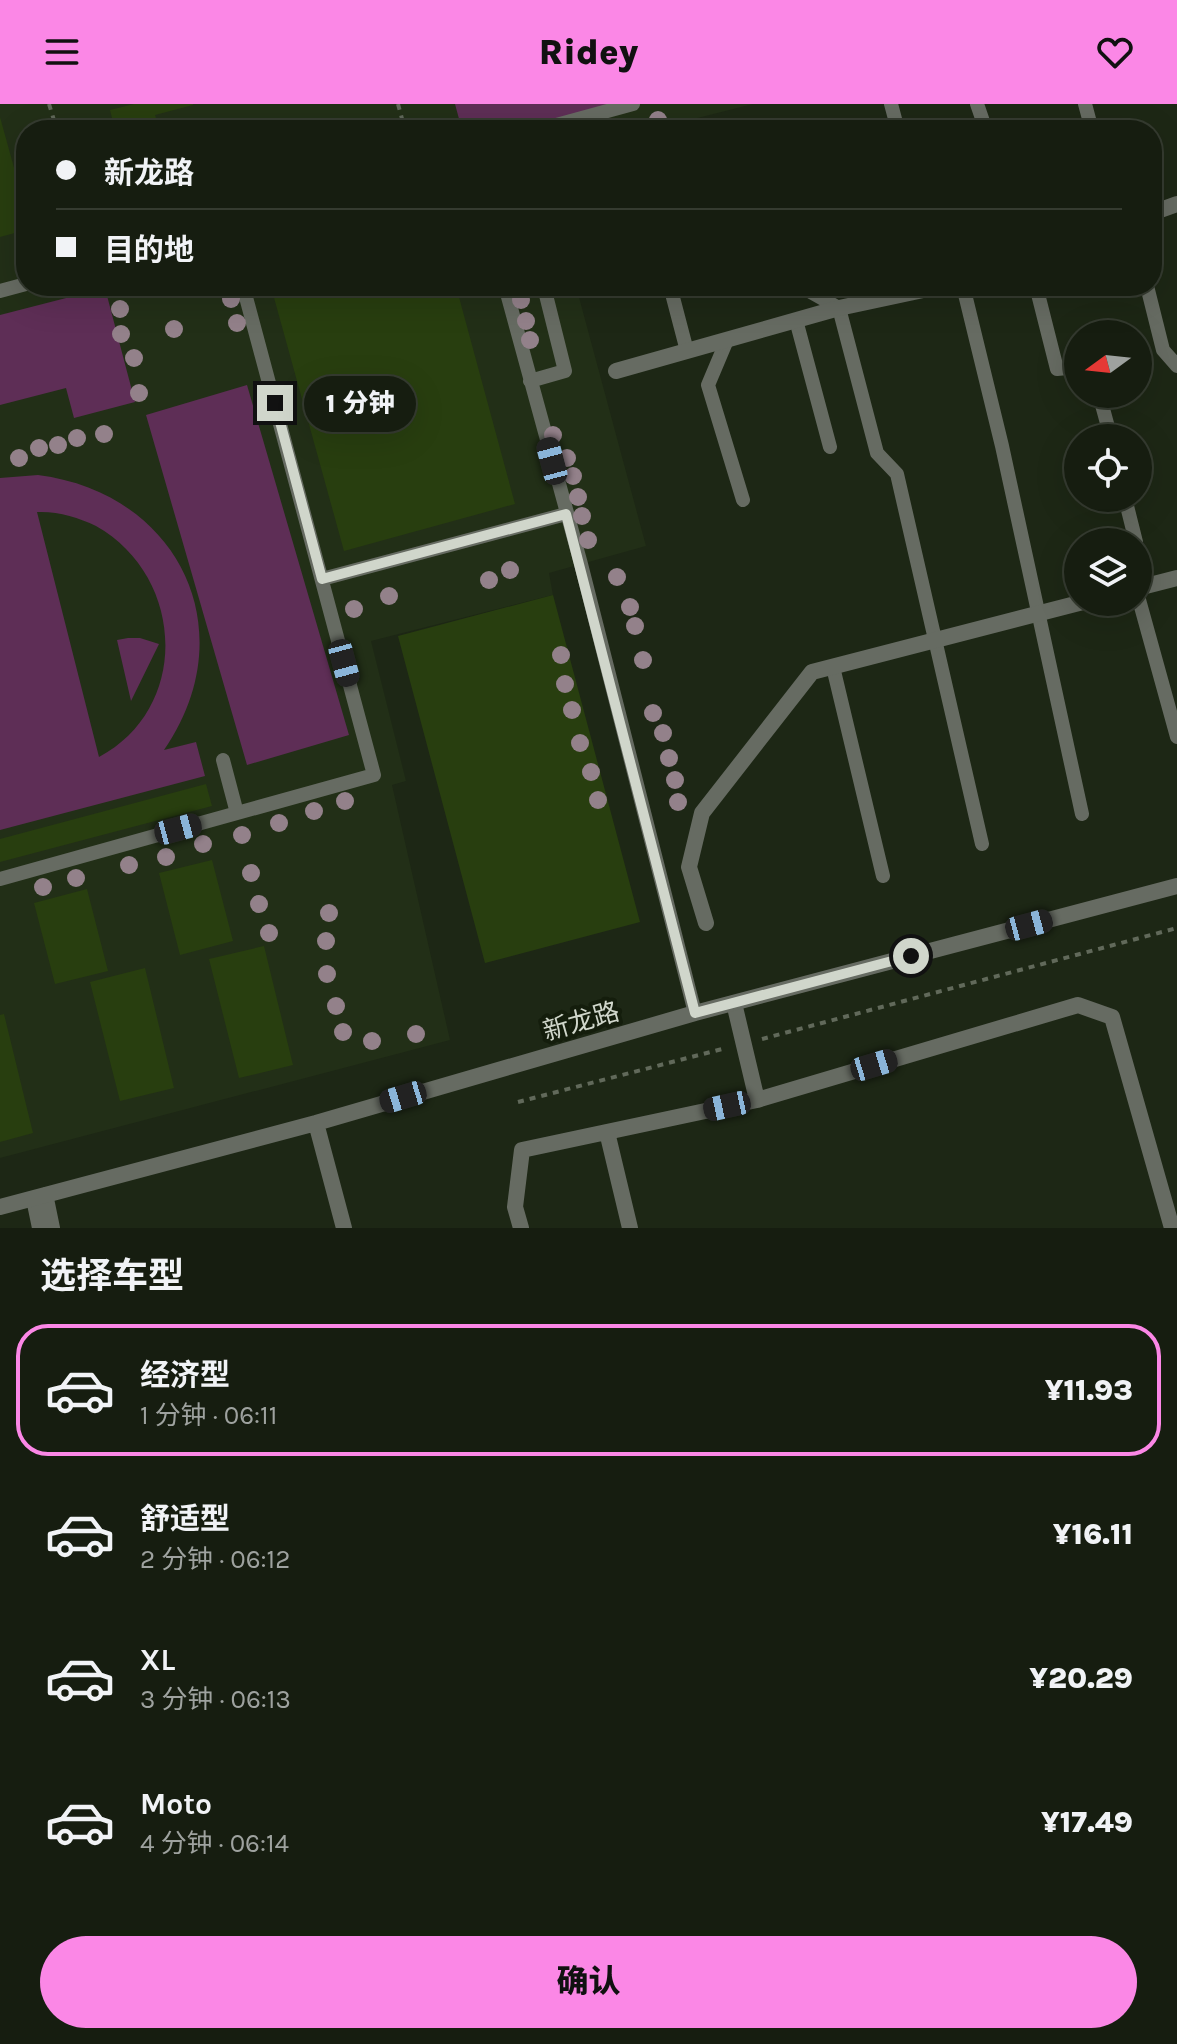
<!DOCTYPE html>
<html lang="zh">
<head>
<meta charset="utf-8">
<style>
  body { margin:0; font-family:Karla,"Noto Sans SC",sans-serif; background:#232a1e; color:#f1f3f6; height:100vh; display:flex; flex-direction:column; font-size:30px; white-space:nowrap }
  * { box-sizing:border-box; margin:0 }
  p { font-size:26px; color:#9ea29f }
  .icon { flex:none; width:44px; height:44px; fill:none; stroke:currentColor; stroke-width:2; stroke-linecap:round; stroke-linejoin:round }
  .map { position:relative; height:1124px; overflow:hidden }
  .side { display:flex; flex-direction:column; background:#161d10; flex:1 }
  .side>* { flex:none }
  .hud { position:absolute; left:16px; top:16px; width:1146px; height:176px; border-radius:32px; box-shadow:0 8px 32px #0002,0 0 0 2px #353b30; display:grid; align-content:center; height:176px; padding:0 40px; background:#161d10 }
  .needle { width:52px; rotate:255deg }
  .controls { position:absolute; left:1064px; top:216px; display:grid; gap:16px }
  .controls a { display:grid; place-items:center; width:88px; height:88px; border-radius:50%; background:#161d10; box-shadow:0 8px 32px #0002,0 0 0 2px #353b30; font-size:40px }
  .end { position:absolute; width:36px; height:36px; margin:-18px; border:10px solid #d0d6cb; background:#111; box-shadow:0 0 0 4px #111 }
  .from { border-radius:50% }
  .bubble { position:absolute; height:56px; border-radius:28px; background:#161d10; box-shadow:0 8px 32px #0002,0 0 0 2px #353b30; font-size:26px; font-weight:800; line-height:56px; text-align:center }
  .car { position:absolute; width:24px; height:48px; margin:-24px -12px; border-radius:10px; box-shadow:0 0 6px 2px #0007; background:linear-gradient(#222 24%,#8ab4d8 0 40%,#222 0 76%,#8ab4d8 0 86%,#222 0) }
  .hud b { display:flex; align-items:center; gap:28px; height:76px; font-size:30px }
  .hud b+b { border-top:2px solid #353b30 }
  .hud i { width:20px; height:20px; background:#f1f3f6 }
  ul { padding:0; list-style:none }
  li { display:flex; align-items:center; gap:24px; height:132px; margin:0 16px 12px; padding:0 24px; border:4px solid transparent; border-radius:32px }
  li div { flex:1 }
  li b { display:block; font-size:30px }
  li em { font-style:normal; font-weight:800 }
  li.on { border-color:#fb87e6 }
  li>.icon { width:72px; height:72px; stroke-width:1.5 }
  h2 { padding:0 40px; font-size:36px; line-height:96px }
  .button { display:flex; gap:16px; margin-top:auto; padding:16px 40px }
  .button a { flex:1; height:92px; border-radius:48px; background:#fb87e6; color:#111; font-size:32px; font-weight:800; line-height:92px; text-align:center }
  header { display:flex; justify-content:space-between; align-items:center; height:104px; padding:0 40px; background:#fb87e6; color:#111; font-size:36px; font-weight:800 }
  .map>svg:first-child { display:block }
  .built { fill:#222f17 }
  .green { fill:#5e2e56; fill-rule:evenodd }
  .building { fill:#283e0f }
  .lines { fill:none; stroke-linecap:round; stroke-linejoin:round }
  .path { stroke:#61695a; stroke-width:4; stroke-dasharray:6 6; stroke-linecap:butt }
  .service { stroke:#666b62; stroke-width:14 }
  .minor { stroke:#666b62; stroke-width:16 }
  .tertiary { stroke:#666b62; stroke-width:16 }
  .tree { fill:#93818a }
  .route { stroke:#d0d6cb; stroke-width:10 }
  .labels { text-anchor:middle; stroke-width:8; stroke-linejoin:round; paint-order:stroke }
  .street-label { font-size:26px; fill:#d0d6cb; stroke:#141d0c }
</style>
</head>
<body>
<header><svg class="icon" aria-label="menu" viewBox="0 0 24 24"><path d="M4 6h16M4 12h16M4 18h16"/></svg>Ridey<svg class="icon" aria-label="heart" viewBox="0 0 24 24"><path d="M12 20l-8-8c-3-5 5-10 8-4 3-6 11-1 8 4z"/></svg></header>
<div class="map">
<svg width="1177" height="1124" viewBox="0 0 1177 1124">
  <rect width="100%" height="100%" fill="#1d2715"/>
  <!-- built -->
  <path class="built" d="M0,0H753L650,26H26V182H576L646,442L549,469L553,491L371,537L406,677L392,681L450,936L0,1054Z"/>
  <!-- green -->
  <path class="green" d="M455,0H634L538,26H462Z
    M105,184L135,298L74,314L66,284L0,301V211Z
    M247,281L349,631L247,661L146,311Z
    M38,371C179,389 246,527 164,646L196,638L205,672L0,726V374ZM37,408C57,407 78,413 96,422C185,472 191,604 99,653Z
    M128,534H140L159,540L131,597L117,536Z"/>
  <!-- building -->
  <path class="building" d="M134,0H193V1L155,11L160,26H115L110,6Z
    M0,13L26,107V126L0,133Z
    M303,182H456L515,400L344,447L273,190Z
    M553,491L640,818L485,859L398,532Z
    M206,680L212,702L0,758V735Z
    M212,756L233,837L180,851L159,769Z
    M87,785L108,867L55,880L34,799Z
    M264,842L293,961L239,974L209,855Z
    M145,864L174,984L120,997L90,878Z
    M4,910L33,1029L0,1038V911Z"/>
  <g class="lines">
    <!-- path -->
    <path class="path" d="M49,0L57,26
      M398,0L405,26
      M762,935L1177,824
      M518,998L726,944"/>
    <!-- service -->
    <path class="service" d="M891,0L898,26
      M977,0L986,26
      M1085,0L1092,26
      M538,26L633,0
      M505,182L581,460L695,909
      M670,182L687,247
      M800,182L839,204L877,349L897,370L982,740
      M963,182L1002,342L1082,710
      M1036,182L1057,265L1078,263
      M1147,182L1163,246L1177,262
      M0,187L26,180
      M796,216L830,343
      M727,236L708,281L743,396
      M530,277L565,267L546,191
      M1099,290L1111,334
      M1125,394L1136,438
      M1138,447L1143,467L1138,479
      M322,475L566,410
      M1138,492L1177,633
      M833,563L883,772
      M223,656L237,709
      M0,775L374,671L243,182
      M46,1090L53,1124
      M33,1095L39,1124"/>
    <!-- minor -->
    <path class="minor" d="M1152,109L1177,100
      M616,267L839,204L942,182
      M1138,484L1177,474
      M706,819L689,763L702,709L812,568L1083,498
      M734,899L757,996
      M607,1028L630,1124
      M521,1124L515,1103L522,1046L757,996L1078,901L1112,913L1172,1124"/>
    <!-- tertiary -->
    <path class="tertiary" d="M316,1019L344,1124
      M0,1103L316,1019L695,909L1177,782"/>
  </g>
  <!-- trees -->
  <g class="tree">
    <circle cx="658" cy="16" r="9"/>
    <circle cx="231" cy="195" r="9"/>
    <circle cx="521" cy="196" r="9"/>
    <circle cx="120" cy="205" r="9"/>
    <circle cx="526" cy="217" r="9"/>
    <circle cx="237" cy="219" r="9"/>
    <circle cx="174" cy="225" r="9"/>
    <circle cx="121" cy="230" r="9"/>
    <circle cx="530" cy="236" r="9"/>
    <circle cx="134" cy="254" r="9"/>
    <circle cx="139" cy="289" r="9"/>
    <circle cx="104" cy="330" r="9"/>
    <circle cx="553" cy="331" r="9"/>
    <circle cx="77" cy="334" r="9"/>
    <circle cx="58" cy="341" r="9"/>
    <circle cx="39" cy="344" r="9"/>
    <circle cx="19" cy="354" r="9"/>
    <circle cx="567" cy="354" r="9"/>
    <circle cx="573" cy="372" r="9"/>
    <circle cx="578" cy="393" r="9"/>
    <circle cx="582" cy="412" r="9"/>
    <circle cx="588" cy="436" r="9"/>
    <circle cx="510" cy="466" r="9"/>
    <circle cx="617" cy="473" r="9"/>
    <circle cx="489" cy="476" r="9"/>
    <circle cx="389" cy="492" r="9"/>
    <circle cx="630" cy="503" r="9"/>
    <circle cx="354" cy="505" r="9"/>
    <circle cx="635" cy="522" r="9"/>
    <circle cx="561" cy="551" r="9"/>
    <circle cx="643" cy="556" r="9"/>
    <circle cx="565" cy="580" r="9"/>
    <circle cx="572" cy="606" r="9"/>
    <circle cx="653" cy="609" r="9"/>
    <circle cx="663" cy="629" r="9"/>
    <circle cx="580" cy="639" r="9"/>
    <circle cx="669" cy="654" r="9"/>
    <circle cx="591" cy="668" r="9"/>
    <circle cx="675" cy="676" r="9"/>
    <circle cx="598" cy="696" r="9"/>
    <circle cx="345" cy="697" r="9"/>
    <circle cx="678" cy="698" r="9"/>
    <circle cx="314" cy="707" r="9"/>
    <circle cx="279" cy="719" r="9"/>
    <circle cx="242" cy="731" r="9"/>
    <circle cx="203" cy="740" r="9"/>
    <circle cx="166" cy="753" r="9"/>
    <circle cx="129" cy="761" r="9"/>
    <circle cx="251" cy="769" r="9"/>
    <circle cx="76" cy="774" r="9"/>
    <circle cx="43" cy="783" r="9"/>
    <circle cx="259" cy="800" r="9"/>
    <circle cx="329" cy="809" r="9"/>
    <circle cx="269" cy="829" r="9"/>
    <circle cx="326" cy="837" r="9"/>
    <circle cx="327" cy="870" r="9"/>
    <circle cx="336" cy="902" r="9"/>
    <circle cx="343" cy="928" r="9"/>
    <circle cx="416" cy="930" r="9"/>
    <circle cx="372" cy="937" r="9"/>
  </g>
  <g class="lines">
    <!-- route -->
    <path class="route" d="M275,299L322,475L566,410L695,909L911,852"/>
  </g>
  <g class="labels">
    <!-- street labels -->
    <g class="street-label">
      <text transform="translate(581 917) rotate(-16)" y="9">新龙路</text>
    </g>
  </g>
</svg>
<div class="controls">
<a><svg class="needle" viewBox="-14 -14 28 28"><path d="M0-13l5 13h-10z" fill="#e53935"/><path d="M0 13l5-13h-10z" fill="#9ea29f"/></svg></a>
<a><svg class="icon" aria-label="locate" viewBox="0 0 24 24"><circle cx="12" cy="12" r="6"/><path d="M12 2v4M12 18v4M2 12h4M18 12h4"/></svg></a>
<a><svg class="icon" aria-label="layers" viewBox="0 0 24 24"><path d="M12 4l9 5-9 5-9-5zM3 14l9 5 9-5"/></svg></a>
</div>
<i class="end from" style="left:911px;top:852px"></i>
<i class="end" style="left:275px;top:299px"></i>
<div class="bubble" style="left:304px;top:272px;width:112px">1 分钟</div>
<i class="car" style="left:552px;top:357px;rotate:345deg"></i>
<i class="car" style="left:344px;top:559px;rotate:165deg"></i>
<i class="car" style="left:178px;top:725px;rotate:75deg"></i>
<i class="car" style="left:1029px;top:821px;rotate:75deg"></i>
<i class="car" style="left:874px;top:961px;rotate:73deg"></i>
<i class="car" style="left:403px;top:993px;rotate:253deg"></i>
<i class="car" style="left:727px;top:1002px;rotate:258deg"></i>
<div class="hud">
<b><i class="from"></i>新龙路</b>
<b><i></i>目的地</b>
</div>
</div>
<section class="side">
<h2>选择车型</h2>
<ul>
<li class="on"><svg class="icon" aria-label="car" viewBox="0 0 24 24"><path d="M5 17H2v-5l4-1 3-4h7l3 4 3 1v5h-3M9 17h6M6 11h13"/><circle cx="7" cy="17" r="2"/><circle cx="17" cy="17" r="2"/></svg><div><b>经济型</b><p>1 分钟 · 06:11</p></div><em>¥11.93</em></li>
<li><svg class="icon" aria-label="car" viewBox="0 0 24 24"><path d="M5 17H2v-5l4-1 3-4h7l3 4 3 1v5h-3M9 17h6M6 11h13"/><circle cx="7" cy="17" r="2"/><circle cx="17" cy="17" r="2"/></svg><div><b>舒适型</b><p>2 分钟 · 06:12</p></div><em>¥16.11</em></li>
<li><svg class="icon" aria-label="car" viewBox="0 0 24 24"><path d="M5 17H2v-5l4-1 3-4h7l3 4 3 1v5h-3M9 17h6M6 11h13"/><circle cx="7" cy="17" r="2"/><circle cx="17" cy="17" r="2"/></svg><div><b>XL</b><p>3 分钟 · 06:13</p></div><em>¥20.29</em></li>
<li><svg class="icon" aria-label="car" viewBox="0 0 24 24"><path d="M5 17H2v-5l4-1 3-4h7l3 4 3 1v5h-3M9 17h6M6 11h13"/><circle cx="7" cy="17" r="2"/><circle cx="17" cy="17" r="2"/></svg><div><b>Moto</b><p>4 分钟 · 06:14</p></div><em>¥17.49</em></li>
</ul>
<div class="button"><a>确认</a></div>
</section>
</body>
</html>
